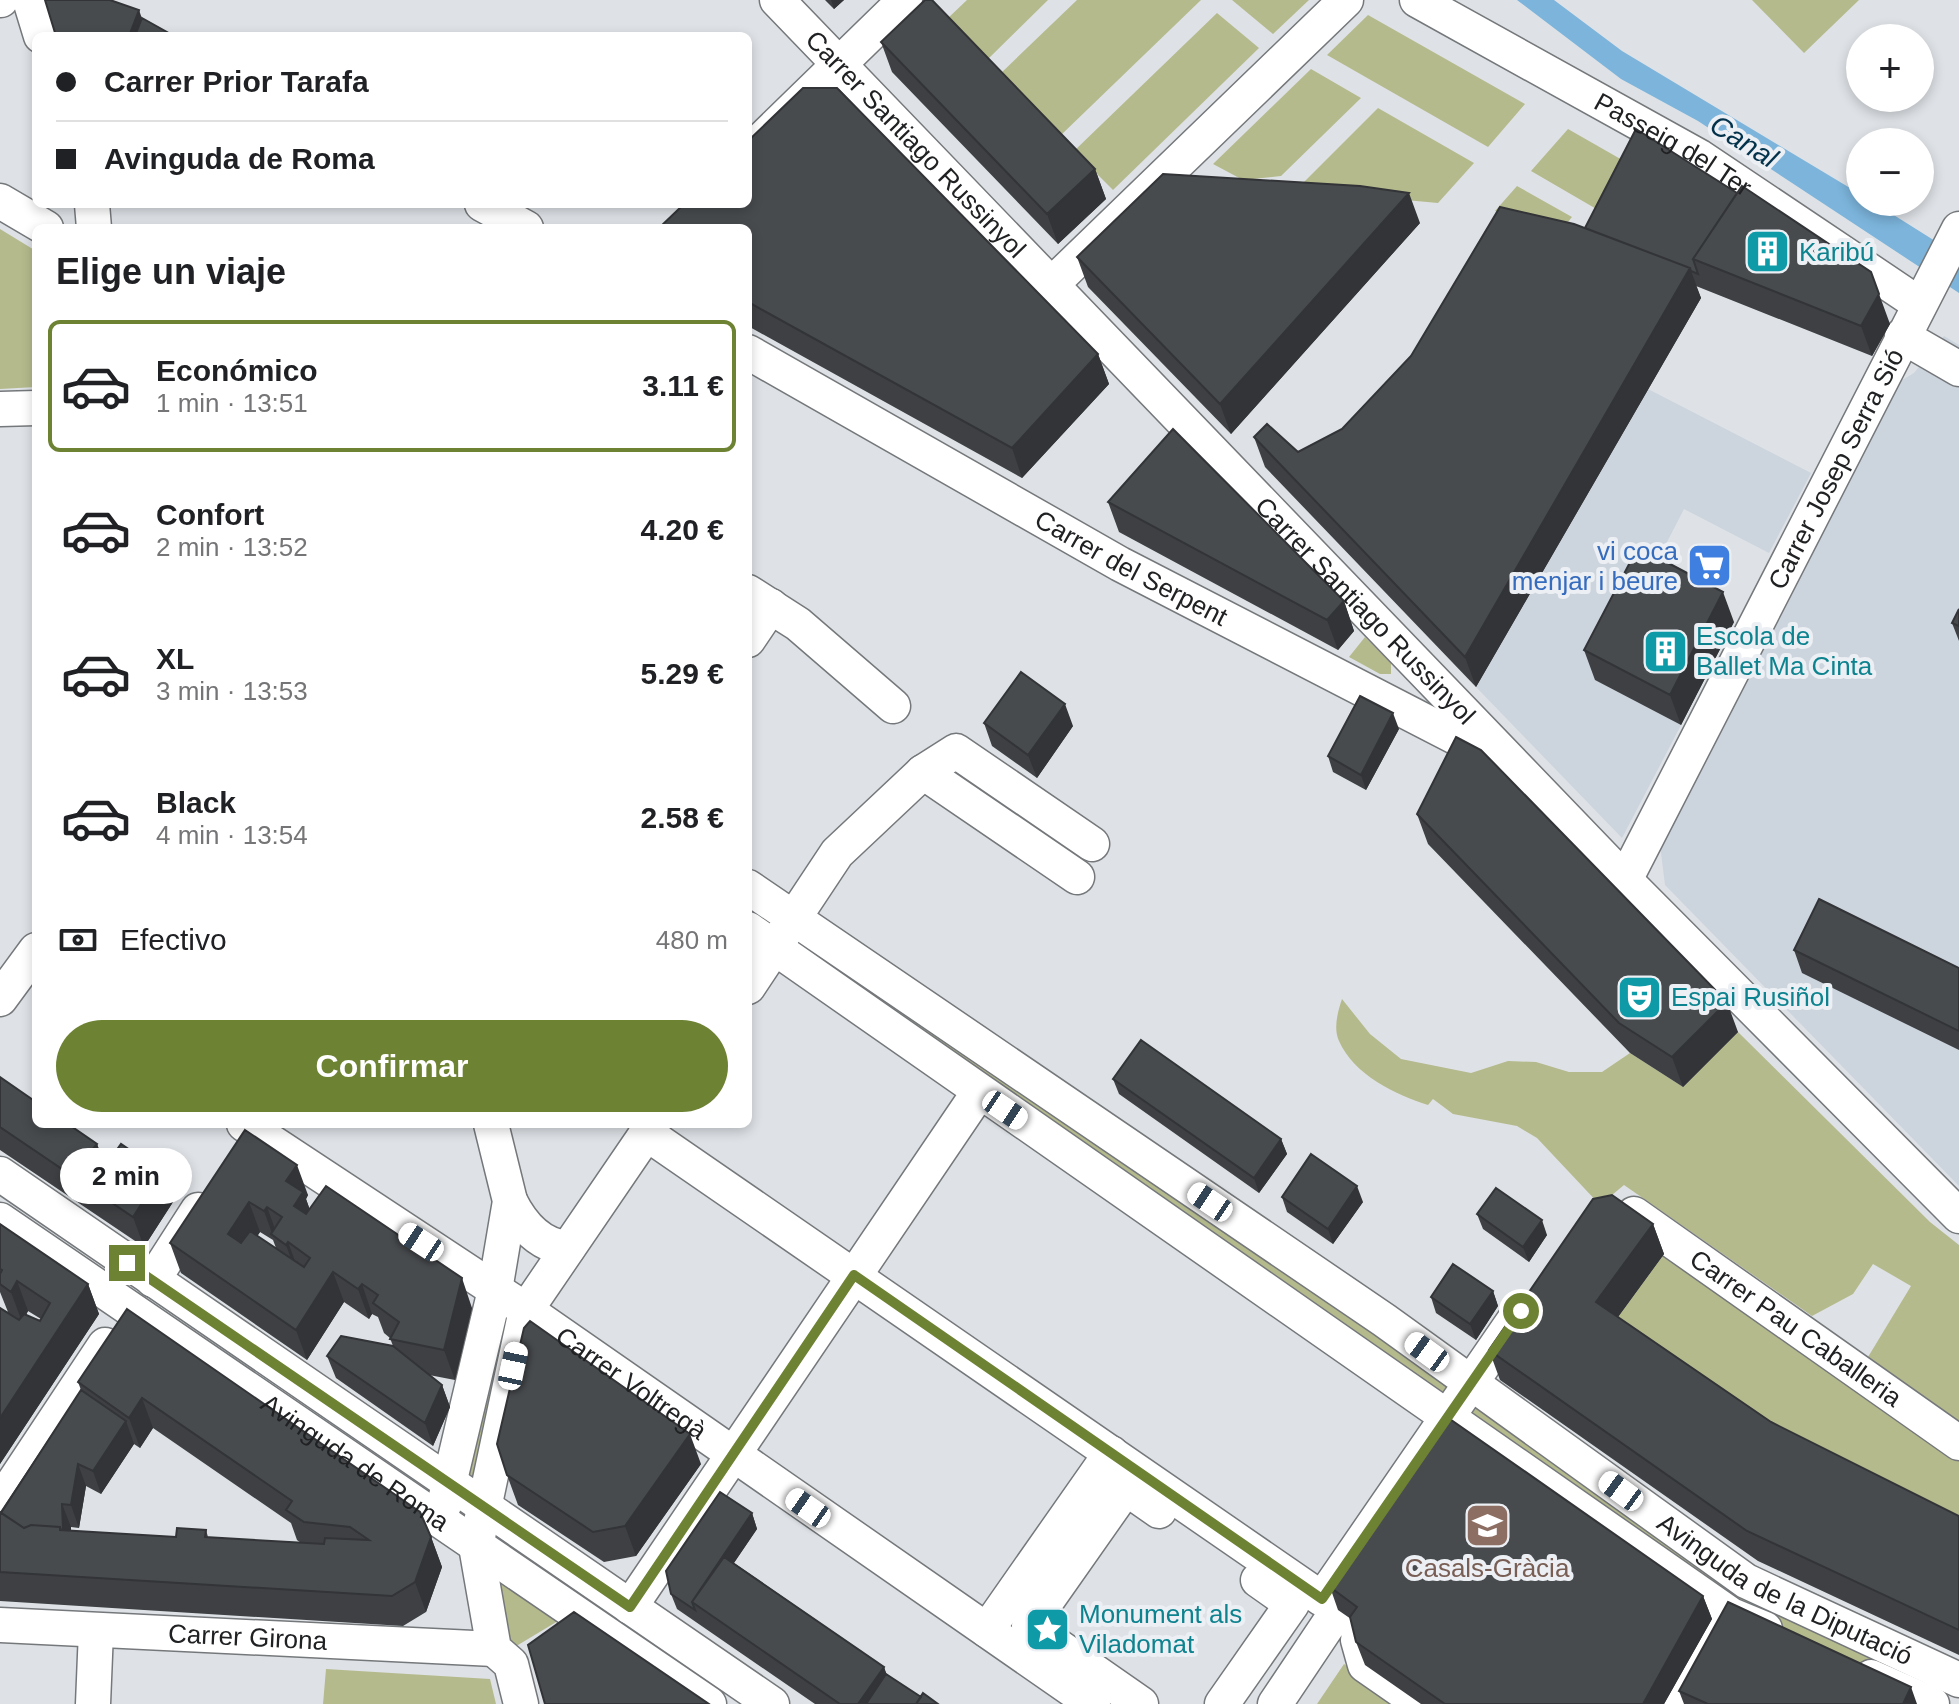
<!DOCTYPE html>
<html lang="es">
<head>
<meta charset="utf-8">
<style>
  body { margin:0; font-family:Arial,sans-serif; background:#f2f2f2; color:#202124; height:100vh; display:flex; flex-direction:column; font-size:30px; white-space:nowrap }
  * { box-sizing:border-box; margin:0 }
  p { font-size:26px; color:#757577 }
  .icon { flex:none; width:44px; height:44px; fill:none; stroke:currentColor; stroke-width:2; stroke-linecap:round; stroke-linejoin:round }
  .map { position:relative; flex:1; overflow:hidden }
  .side { position:absolute; left:32px; top:224px; width:720px; height:904px; display:flex; flex-direction:column; background:#fff; border-radius:12px; box-shadow:0 4px 12px #0003 }
  .side>* { flex:none }
  .banner { position:absolute; left:32px; top:32px; width:720px; height:176px; border-radius:12px; box-shadow:0 4px 12px #0003; display:grid; align-content:center; height:176px; padding:0 24px; background:#fff }
  .fabs { position:absolute; left:1846px; top:24px; display:grid; gap:16px }
  .fabs a { display:grid; place-items:center; width:88px; height:88px; border-radius:50%; background:#fff; box-shadow:0 4px 12px #0003; font-size:40px }
  .end { position:absolute; width:36px; height:36px; margin:-18px; border:10px solid #6d8233; background:#fff; box-shadow:0 0 0 4px #fff }
  .from { border-radius:50% }
  .bubble { position:absolute; height:56px; border-radius:28px; background:#fff; box-shadow:0 4px 12px #0003; font-size:26px; font-weight:800; line-height:56px; text-align:center }
  .car { position:absolute; width:24px; height:48px; margin:-24px -12px; border-radius:10px; box-shadow:0 0 6px 2px #0007; background:linear-gradient(#fff 24%,#345 0 40%,#fff 0 76%,#345 0 86%,#fff 0) }
  .banner b { display:flex; align-items:center; gap:28px; height:76px; font-size:30px }
  .banner b+b { border-top:2px solid #e0e0e0 }
  .banner i { width:20px; height:20px; background:#202124 }
  ul { padding:0; list-style:none }
  li { display:flex; align-items:center; gap:24px; height:132px; margin:0 16px 12px; padding:0 8px; border:4px solid transparent; border-radius:12px }
  li div { flex:1 }
  li b { display:block; font-size:30px }
  li em { font-style:normal; font-weight:800 }
  li.active { border-color:#6d8233 }
  li>.icon { width:72px; height:72px; stroke-width:1.5 }
  h2 { padding:0 24px; font-size:36px; line-height:96px }
  .pay { display:flex; align-items:center; gap:20px; height:88px; padding:0 24px; font-size:30px }
  .pay p { margin-inline-start:auto }
  .primary-button { display:flex; gap:16px; margin-top:auto; padding:16px 24px }
  .primary-button a { flex:1; height:92px; border-radius:48px; background:#6d8233; color:#fff; font-size:32px; font-weight:800; line-height:92px; text-align:center }
  .map>svg:first-child { display:block }
  .built { fill:#ccd4dd }
  .green { fill:#b5ba8d }
  .water { fill:#7cb4db }
  .lines { fill:none; stroke-linecap:round; stroke-linejoin:round }
  .minor-casing { stroke:#75787b; stroke-width:37 }
  .minor { stroke:#fff; stroke-width:34 }
  .wall { fill:#3e4043; fill-rule:evenodd }
  .shaded-wall { fill:#323437 }
  .building { fill:#484b4e; stroke:#323437; stroke-width:2; fill-rule:evenodd }
  .route { stroke:#6d8233; stroke-width:10 }
  .labels { text-anchor:middle; stroke-width:8; stroke-linejoin:round; paint-order:stroke }
  .street-label { font-size:26px; fill:#202123; stroke:#eceff3 }
  .culture-label { font-size:26px; fill:#0d838f; stroke:#eceff3; text-anchor:start }
  .shop-label { font-size:26px; fill:#366cbe; stroke:#eceff3; text-anchor:end }
  .education-label { font-size:26px; fill:#785e54; stroke:#eceff3 }
  .water-label { font-size:28px; font-style:italic; fill:#02324c; stroke:#eceff3 }
</style>
</head>
<body>
<div class="map">
<svg width="1959" height="1704" viewBox="0 0 1959 1704">
  <rect width="100%" height="100%" fill="#dee2e6"/>
  <!-- built -->
  <path class="built" d="M1944,336L1959,345V1186L1665,885L1660,845L1897,383L1914,373Z
    M1648,389L1811,473L1769,553L1684,509L1596,680L1681,725L1622,838L1476,687Z"/>
  <!-- green -->
  <path class="green" d="M967,0H1048L987,60L947,19Z
    M1077,0H1201L1060,136L1000,74Z
    M1232,0H1309L1273,34Z
    M1752,0H1859L1804,53Z
    M1217,13L1259,48L1113,190L1074,151Z
    M1368,15L1525,104L1488,147L1327,55Z
    M1311,69L1361,98L1281,176L1243,180L1213,164Z
    M1378,108L1474,163L1438,203L1296,190Z
    M1568,129L1631,165L1605,214L1531,171Z
    M1517,186L1572,217L1563,228L1495,211Z
    M0,229L36,251V387L0,389Z
    M1365,637L1391,663V674H1380L1349,657Z
    M795,931L1457,1384L1444,1403L786,945Z
    M1342,999L1370,1034L1401,1059L1471,1073L1508,1061L1536,1062L1569,1072H1602L1630,1053L1683,1087L1738,1032L1930,1222L1959,1245V1422L1868,1357L1911,1286L1873,1264L1853,1294L1812,1316L1624,1185L1600,1205L1537,1138L1517,1126L1453,1114L1433,1099L1428,1105C1396,1095 1354,1075 1339,1041C1333,1028 1338,1011 1342,999Z
    M1664,1254L1959,1461V1543L1607,1332Z
    M501,1318L511,1325L475,1491L461,1482Z
    M1475,1397L1943,1682L1934,1697L1735,1606L1463,1414Z
    M490,1557L568,1615L513,1648L502,1643Z
    M1344,1664L1401,1704H1317Z
    M326,1669L490,1679L496,1704H323Z"/>
  <!-- water -->
  <path class="water" d="M1517,0H1554L1622,51L1860,194V202H1873L1959,256V293L1698,121L1621,79Z"/>
  <g class="lines">
    <defs>
      <g id="minor">
        <path d="M0,0H1"/>
        <path d="M30,0L41,36"/>
        <path id="s1" d="M777,0L1625,880L1959,1216"/>
        <path id="s2" d="M1417,0L1700,157L1919,304"/>
        <path d="M748,153L905,0"/>
        <path d="M0,201L46,228"/>
        <path d="M92,204L94,228"/>
        <path d="M482,204L526,228"/>
        <path d="M1051,285L1346,0"/>
        <path d="M1902,336L1959,369"/>
        <path id="s3" d="M748,352L1120,564L1496,758"/>
        <path d="M0,409L36,408"/>
        <path d="M748,592L798,624L893,706"/>
        <path d="M748,640L771,606"/>
        <path d="M923,772L1077,877"/>
        <path id="s4" d="M1625,880L1959,229"/>
        <path id="s5" d="M748,887L1384,1320L1746,1581L1959,1680"/>
        <path d="M748,929L1731,1615L1765,1629"/>
        <path d="M748,987L837,853L923,772L956,751L1092,844"/>
        <path d="M0,999L36,950"/>
        <path id="s6" d="M244,1124L526,1310L1093,1704"/>
        <path d="M646,1133L1322,1599"/>
        <path d="M0,1174L772,1704"/>
        <path d="M510,1201C522,1225 540,1246 568,1248"/>
        <path id="s7" d="M1634,1214L1959,1443"/>
        <path id="s8" d="M0,1220L709,1704"/>
        <path d="M153,1280L198,1210"/>
        <path d="M0,1503L105,1345"/>
        <path d="M444,1505L495,1290L510,1201L491,1124"/>
        <path d="M1327,1592L1517,1316"/>
        <path d="M630,1607L979,1092"/>
        <path id="s9" d="M0,1625L494,1649"/>
        <path d="M987,1630L1111,1453"/>
        <path d="M1871,1677L1932,1704"/>
        <path d="M93,1704L96,1631"/>
        <path d="M521,1704L511,1664L494,1649L476,1546L526,1310L653,1124"/>
        <path d="M1141,1704L1029,1626L1126,1488L1159,1511"/>
        <path d="M1222,1704L1292,1604L1258,1580"/>
        <path d="M1275,1704L1338,1610L1365,1630L1358,1640L1365,1665L1421,1704"/>
        <path d="M1664,1704L1712,1619L1739,1632L1699,1704"/>
      </g>
    </defs>
    <!-- minor casing -->
    <use href="#minor" class="minor-casing"/>
    <!-- minor -->
    <use href="#minor" class="minor"/>
  </g>
  <!-- wall -->
  <path class="wall" d="M825,0H844L834,9Z
    M881,42L1095,169L1106,199L1058,244L892,72Z
    M1636,129L1890,324L1872,356L1696,286L1701,298L1476,687L1265,467L1254,437L1298,452L1342,429L1585,228Z
    M1420,223L1231,434L1088,287L1077,257Z
    M748,228L1098,354L1109,384L1022,478L748,326Z
    M1108,502L1344,601L1354,631L1338,650L1119,532Z
    M1959,609V641L1952,623Z
    M1734,622L1681,725L1595,680L1584,650Z
    M984,723L1073,726L1037,778L992,746Z
    M1399,729L1366,790L1333,772L1328,756Z
    M1417,814L1738,1032L1683,1087L1630,1053L1428,844Z
    M1794,950L1959,968V1050L1802,973Z
    M0,1077L97,1144L105,1166L162,1172L173,1202L144,1247L0,1150Z
    M1113,1079L1281,1139L1287,1154L1259,1193L1119,1094Z
    M245,1130L308,1195L306,1199L310,1210L472,1308L455,1380L429,1375L442,1385L450,1407L433,1446L336,1378L327,1356L393,1346L390,1338L384,1333L378,1317L372,1314L369,1319L344,1302L307,1360L181,1273L170,1243ZM260,1232L273,1240L276,1248L257,1236Z
    M1282,1197L1363,1202L1333,1244L1287,1212Z
    M1477,1214L1547,1235L1529,1262L1483,1229Z
    M0,1224L88,1284L99,1314L0,1464V1308L8,1312L0,1292ZM28,1311L41,1319L40,1321L26,1315Z
    M1653,1224L1664,1254L1618,1317L1771,1422L1959,1516V1655L1758,1561L1500,1380L1489,1350Z
    M1493,1291L1498,1306L1476,1340L1436,1313L1431,1297Z
    M127,1309L431,1537L442,1567L426,1612L403,1626L0,1601V1512L81,1390L78,1382ZM153,1428L291,1523L297,1540L301,1543L208,1537L206,1530L176,1537L71,1531V1527L79,1528L86,1486L101,1494L134,1444L140,1448Z
    M701,1464L636,1556L604,1562L518,1505L507,1475Z
    M752,1513L757,1529L734,1563L884,1667L886,1674L921,1697L938,1704H815L677,1609L671,1594Z
    M1330,1587L1703,1596L1712,1619L1664,1704H1421L1365,1665L1356,1642L1351,1619L1338,1610Z
    M1679,1691L1917,1704H1684Z"/>
  <!-- shaded-wall -->
  <path class="shaded-wall" d="M831,0H844L834,9Z
    M139,10L147,33L146,36H129Z
    M1095,169L1106,199L1058,244L1047,214Z
    M1409,193L1420,223L1231,434L1220,404Z
    M1690,268L1701,298L1476,687L1465,657Z
    M1871,272L1890,324L1872,356L1861,326Z
    M1098,354L1109,384L1022,478L1012,448Z
    M1723,592L1734,622L1681,725L1670,695Z
    M1344,601L1354,631L1338,650L1327,620Z
    M1065,704L1073,726L1037,778L1028,755Z
    M1393,713L1399,729L1366,790L1361,775Z
    M1727,1002L1738,1032L1683,1087L1672,1057Z
    M1281,1139L1287,1154L1259,1193L1254,1178Z
    M97,1144L108,1174L86,1157Z
    M297,1165L308,1195L306,1199L314,1222L294,1206L286,1181Z
    M162,1172L173,1202L144,1247L133,1217Z
    M1357,1186L1363,1202L1333,1244L1328,1229Z
    M249,1202L260,1232L239,1264L228,1234Z
    M267,1207L278,1237L273,1236L264,1211Z
    M1542,1220L1547,1235L1529,1262L1523,1247Z
    M1653,1224L1664,1254L1607,1332L1596,1302Z
    M288,1242L299,1272L297,1275L286,1245Z
    M333,1272L344,1302L307,1360L296,1330Z
    M462,1278L472,1308L455,1380L444,1350Z
    M17,1281L28,1311L22,1322L11,1292Z
    M88,1284L99,1314L0,1464V1418Z
    M362,1284L372,1314L369,1319L358,1289Z
    M1493,1291L1498,1306L1476,1340L1470,1324Z
    M442,1385L450,1407L433,1446L425,1423Z
    M142,1398L153,1428L140,1448L129,1418Z
    M126,1421L134,1444L101,1494L93,1471Z
    M690,1434L701,1464L636,1556L625,1526Z
    M78,1464L86,1486L79,1528L71,1505Z
    M62,1504L71,1527V1557L63,1534Z
    M752,1513L757,1529L718,1586L710,1575Z
    M431,1537L442,1567L426,1612L415,1582Z
    M1703,1596L1712,1619L1664,1704H1643Z
    M884,1667L892,1689L882,1704H858Z
    M1911,1687L1917,1704H1903Z"/>
  <!-- building -->
  <path class="building" d="M45,0H110L139,10L129,36H56Z
    M925,0H932L1095,169L1047,214L881,42Z
    M142,18L174,36H135Z
    M803,88H837L1098,354L1012,448L748,302V228H659L684,204H748V141Z
    M1636,129L1737,193L1693,259L1698,274L1691,271L1690,268L1585,228Z
    M1163,174L1360,186L1409,193L1220,404L1077,257Z
    M1742,186L1871,272L1879,294L1861,326L1693,259Z
    M1500,207L1574,224L1690,268L1465,657L1254,437L1267,424L1298,452L1342,429L1411,356Z
    M1173,429L1344,601L1327,620L1108,502Z
    M1638,547L1723,592L1670,695L1584,650Z
    M1959,609V626L1952,623Z
    M1021,672L1065,704L1028,755L984,723Z
    M1360,696L1393,713L1361,775L1328,756Z
    M1456,737L1481,750L1727,1002L1672,1057L1619,1023L1417,814Z
    M1819,899L1959,968V1031L1794,950Z
    M1141,1040L1281,1139L1254,1178L1113,1079Z
    M0,1077L36,1102V1124H68L97,1144L86,1157L104,1168L121,1144L162,1172L133,1217L0,1127Z
    M245,1130L297,1165L286,1181L303,1192L294,1206L306,1214L326,1186L462,1278L444,1350L390,1339L399,1322L373,1303L378,1295L362,1284L358,1289L333,1272L296,1330L170,1243ZM249,1202L264,1211L267,1207L282,1217L271,1234L286,1245L288,1242L310,1258L304,1267L250,1231L241,1243L228,1234Z
    M1311,1154L1357,1186L1328,1229L1282,1197Z
    M1496,1188L1542,1220L1523,1247L1477,1214Z
    M1612,1195L1653,1224L1596,1302L1771,1422L1959,1516V1630L1747,1531L1489,1350L1593,1199Z
    M0,1224L88,1284L0,1418V1308L19,1320L24,1314L40,1321L50,1303L17,1281L11,1292L0,1284V1274L2,1270L0,1269Z
    M1453,1264L1493,1291L1470,1324L1431,1297Z
    M127,1309L420,1512L431,1537L415,1582L392,1596L0,1572V1512L24,1528L31,1525L60,1527V1530L176,1537L177,1528L206,1530L205,1537L324,1544L325,1538L369,1540L350,1527L304,1522L286,1510L292,1501L142,1398L129,1418L78,1382Z
    M530,1321L690,1434L625,1526L593,1532L507,1475L497,1444L524,1328Z
    M341,1336L393,1346L442,1385L425,1423L327,1356Z
    M81,1390L126,1421L93,1471L78,1464L71,1505L62,1504L63,1530H61L60,1527L31,1525L24,1528L1,1513Z
    M1447,1417L1703,1596L1643,1704H1445L1356,1642L1350,1617L1357,1607L1330,1587Z
    M720,1492L752,1513L692,1602L695,1610L671,1594L666,1571Z
    M724,1557L884,1667L858,1704H840L692,1602Z
    M1728,1602L1911,1687L1903,1704H1708L1679,1691Z
    M574,1612L709,1704H545L528,1645Z
    M886,1674L921,1697L916,1704H866Z
    M923,1693L938,1704H916Z"/>
  <g class="lines">
    <!-- route -->
    <path class="route" d="M127,1263L630,1607L854,1275L1322,1599L1521,1311"/>
  </g>
  <!-- icons -->
  <defs>
    <symbol id="building-square" viewBox="-11 -11 22 22"><rect x="-9" y="-9" width="18" height="18" rx="4" fill="#0f9aa8" stroke="#eceff3"/><path d="M-4-6H4V6H1V3H-1V6H-4ZM-2.5-4.3h1.7v1.8h-1.7ZM.8-4.3h1.7v1.8H.8ZM-2.5-1h1.7V.8h-1.7ZM.8-1h1.7V.8H.8Z" fill="#fff"/></symbol>
    <symbol id="supermarket-square" viewBox="-11 -11 22 22"><rect x="-9" y="-9" width="18" height="18" rx="4" fill="#3f7fe0" stroke="#eceff3"/><path d="M-6-5.5h2.5l.6 2H6L4.5 2H-2.5L-4.4-4H-6ZM-1.5 3.2a1.3 1.3 0 1 0 .1 0ZM3 3.2a1.3 1.3 0 1 0 .1 0Z" fill="#fff"/></symbol>
    <symbol id="theatre-square" viewBox="-11 -11 22 22"><rect x="-9" y="-9" width="18" height="18" rx="4" fill="#0f9aa8" stroke="#eceff3"/><path d="M-5-5.5Q0-4 5-5.5V0Q5 5 0 6Q-5 5-5 0ZM-3.3-2.5H-1v1.5H-3.3ZM1-2.5H3.3v1.5H1ZM-2.8 1Q0 5.5 2.8 1Z" fill="#fff"/></symbol>
    <symbol id="school-square" viewBox="-11 -11 22 22"><rect x="-9" y="-9" width="18" height="18" rx="4" fill="#8d6e63" stroke="#eceff3"/><path d="M0-5L7-2L0 1L-7-2ZM-4 1L0 2.5L4 1V4Q0 6-4 4Z" fill="#fff"/></symbol>
    <symbol id="sight-square" viewBox="-11 -11 22 22"><rect x="-9" y="-9" width="18" height="18" rx="4" fill="#0f9aa8" stroke="#eceff3"/><path d="M0-6L1.8-2.2L6-1.7L2.9 1.2L3.7 5.4L0 3.3L-3.7 5.4L-2.9 1.2L-6-1.7L-1.8-2.2Z" fill="#fff"/></symbol>
  </defs>
  <g fill-rule="evenodd">
    <use href="#building-square" x="1742" y="226" width="51" height="51"/>
    <use href="#supermarket-square" x="1684" y="540" width="51" height="51"/>
    <use href="#building-square" x="1640" y="626" width="51" height="51"/>
    <use href="#theatre-square" x="1614" y="972" width="51" height="51"/>
    <use href="#school-square" x="1462" y="1500" width="51" height="51"/>
    <use href="#sight-square" x="1022" y="1604" width="51" height="51"/>
  </g>
  <g class="labels">
    <!-- street labels -->
    <g class="street-label">
      <text dy="9" stroke="none"><textPath href="#s1" startOffset="200">Carrer Santiago Russinyol</textPath></text>
      <text dy="9" stroke="none"><textPath href="#s2" startOffset="294">Passeig del Ter</textPath></text>
      <text dy="9" stroke="none"><textPath href="#s4" startOffset="462">Carrer Josep Serra Sió</textPath></text>
      <text dy="9" stroke="none"><textPath href="#s3" startOffset="440">Carrer del Serpent</textPath></text>
      <text dy="9" stroke="none"><textPath href="#s1" startOffset="848">Carrer Santiago Russinyol</textPath></text>
      <text dy="9" stroke="none"><textPath href="#s7" startOffset="198">Carrer Pau Caballeria</textPath></text>
      <text dy="9" stroke="none"><textPath href="#s6" startOffset="466">Carrer Voltregà</textPath></text>
      <text dy="9" stroke="none"><textPath href="#s8" startOffset="430">Avinguda de Roma</textPath></text>
      <text dy="9" stroke="none"><textPath href="#s5" startOffset="1254">Avinguda de la Diputació</textPath></text>
      <text dy="9" stroke="none"><textPath href="#s9" startOffset="248">Carrer Girona</textPath></text>
    </g>
    <!-- culture labels -->
    <g class="culture-label">
      <text x="1799" y="261">Karibú</text>
      <text x="1696" y="645">Escola de<tspan x="1696" dy="30">Ballet Ma Cinta</tspan></text>
      <text x="1671" y="1006">Espai Rusiñol</text>
      <text x="1079" y="1623">Monument als<tspan x="1079" dy="30">Viladomat</tspan></text>
    </g>
    <!-- shop labels -->
    <g class="shop-label">
      <text x="1678" y="560">vi coca<tspan x="1678" dy="30">menjar i beure</tspan></text>
    </g>
    <!-- education labels -->
    <g class="education-label">
      <text x="1487" y="1577">Casals-Gràcia</text>
    </g>
    <!-- water labels -->
    <g class="water-label">
      <text transform="translate(1744 141) rotate(32)" y="10">Canal</text>
    </g>
  </g>
</svg>
<div class="fabs">
<a>+</a>
<a>−</a>
</div>
<i class="end from" style="left:1521px;top:1311px"></i>
<i class="end" style="left:127px;top:1263px"></i>
<div class="bubble" style="left:60px;top:1148px;width:132px">2 min</div>
<i class="car" style="left:1005px;top:1110px;rotate:124deg"></i>
<i class="car" style="left:1210px;top:1202px;rotate:304deg"></i>
<i class="car" style="left:421px;top:1242px;rotate:303deg"></i>
<i class="car" style="left:1427px;top:1352px;rotate:306deg"></i>
<i class="car" style="left:513px;top:1366px;rotate:12deg"></i>
<i class="car" style="left:1621px;top:1491px;rotate:306deg"></i>
<i class="car" style="left:808px;top:1508px;rotate:305deg"></i>
<div class="banner">
<b><i class="from"></i>Carrer Prior Tarafa</b>
<b><i></i>Avinguda de Roma</b>
</div>
<section class="side">
<h2>Elige un viaje</h2>
<ul>
<li class="active"><svg class="icon" aria-label="car" viewBox="0 0 24 24"><path d="M5 17H2v-5l4-1 3-4h7l3 4 3 1v5h-3M9 17h6M6 11h13"/><circle cx="7" cy="17" r="2"/><circle cx="17" cy="17" r="2"/></svg><div><b>Económico</b><p>1 min · 13:51</p></div><em>3.11 €</em></li>
<li><svg class="icon" aria-label="car" viewBox="0 0 24 24"><path d="M5 17H2v-5l4-1 3-4h7l3 4 3 1v5h-3M9 17h6M6 11h13"/><circle cx="7" cy="17" r="2"/><circle cx="17" cy="17" r="2"/></svg><div><b>Confort</b><p>2 min · 13:52</p></div><em>4.20 €</em></li>
<li><svg class="icon" aria-label="car" viewBox="0 0 24 24"><path d="M5 17H2v-5l4-1 3-4h7l3 4 3 1v5h-3M9 17h6M6 11h13"/><circle cx="7" cy="17" r="2"/><circle cx="17" cy="17" r="2"/></svg><div><b>XL</b><p>3 min · 13:53</p></div><em>5.29 €</em></li>
<li><svg class="icon" aria-label="car" viewBox="0 0 24 24"><path d="M5 17H2v-5l4-1 3-4h7l3 4 3 1v5h-3M9 17h6M6 11h13"/><circle cx="7" cy="17" r="2"/><circle cx="17" cy="17" r="2"/></svg><div><b>Black</b><p>4 min · 13:54</p></div><em>2.58 €</em></li>
</ul>
<div class="pay"><svg class="icon" aria-label="cash" viewBox="0 0 24 24"><path d="M3 7h18v10H3z"/><circle cx="12" cy="12" r="2"/></svg>Efectivo<p>480 m</p></div>
<div class="primary-button"><a>Confirmar</a></div>
</section>
</div>
</body>
</html>
